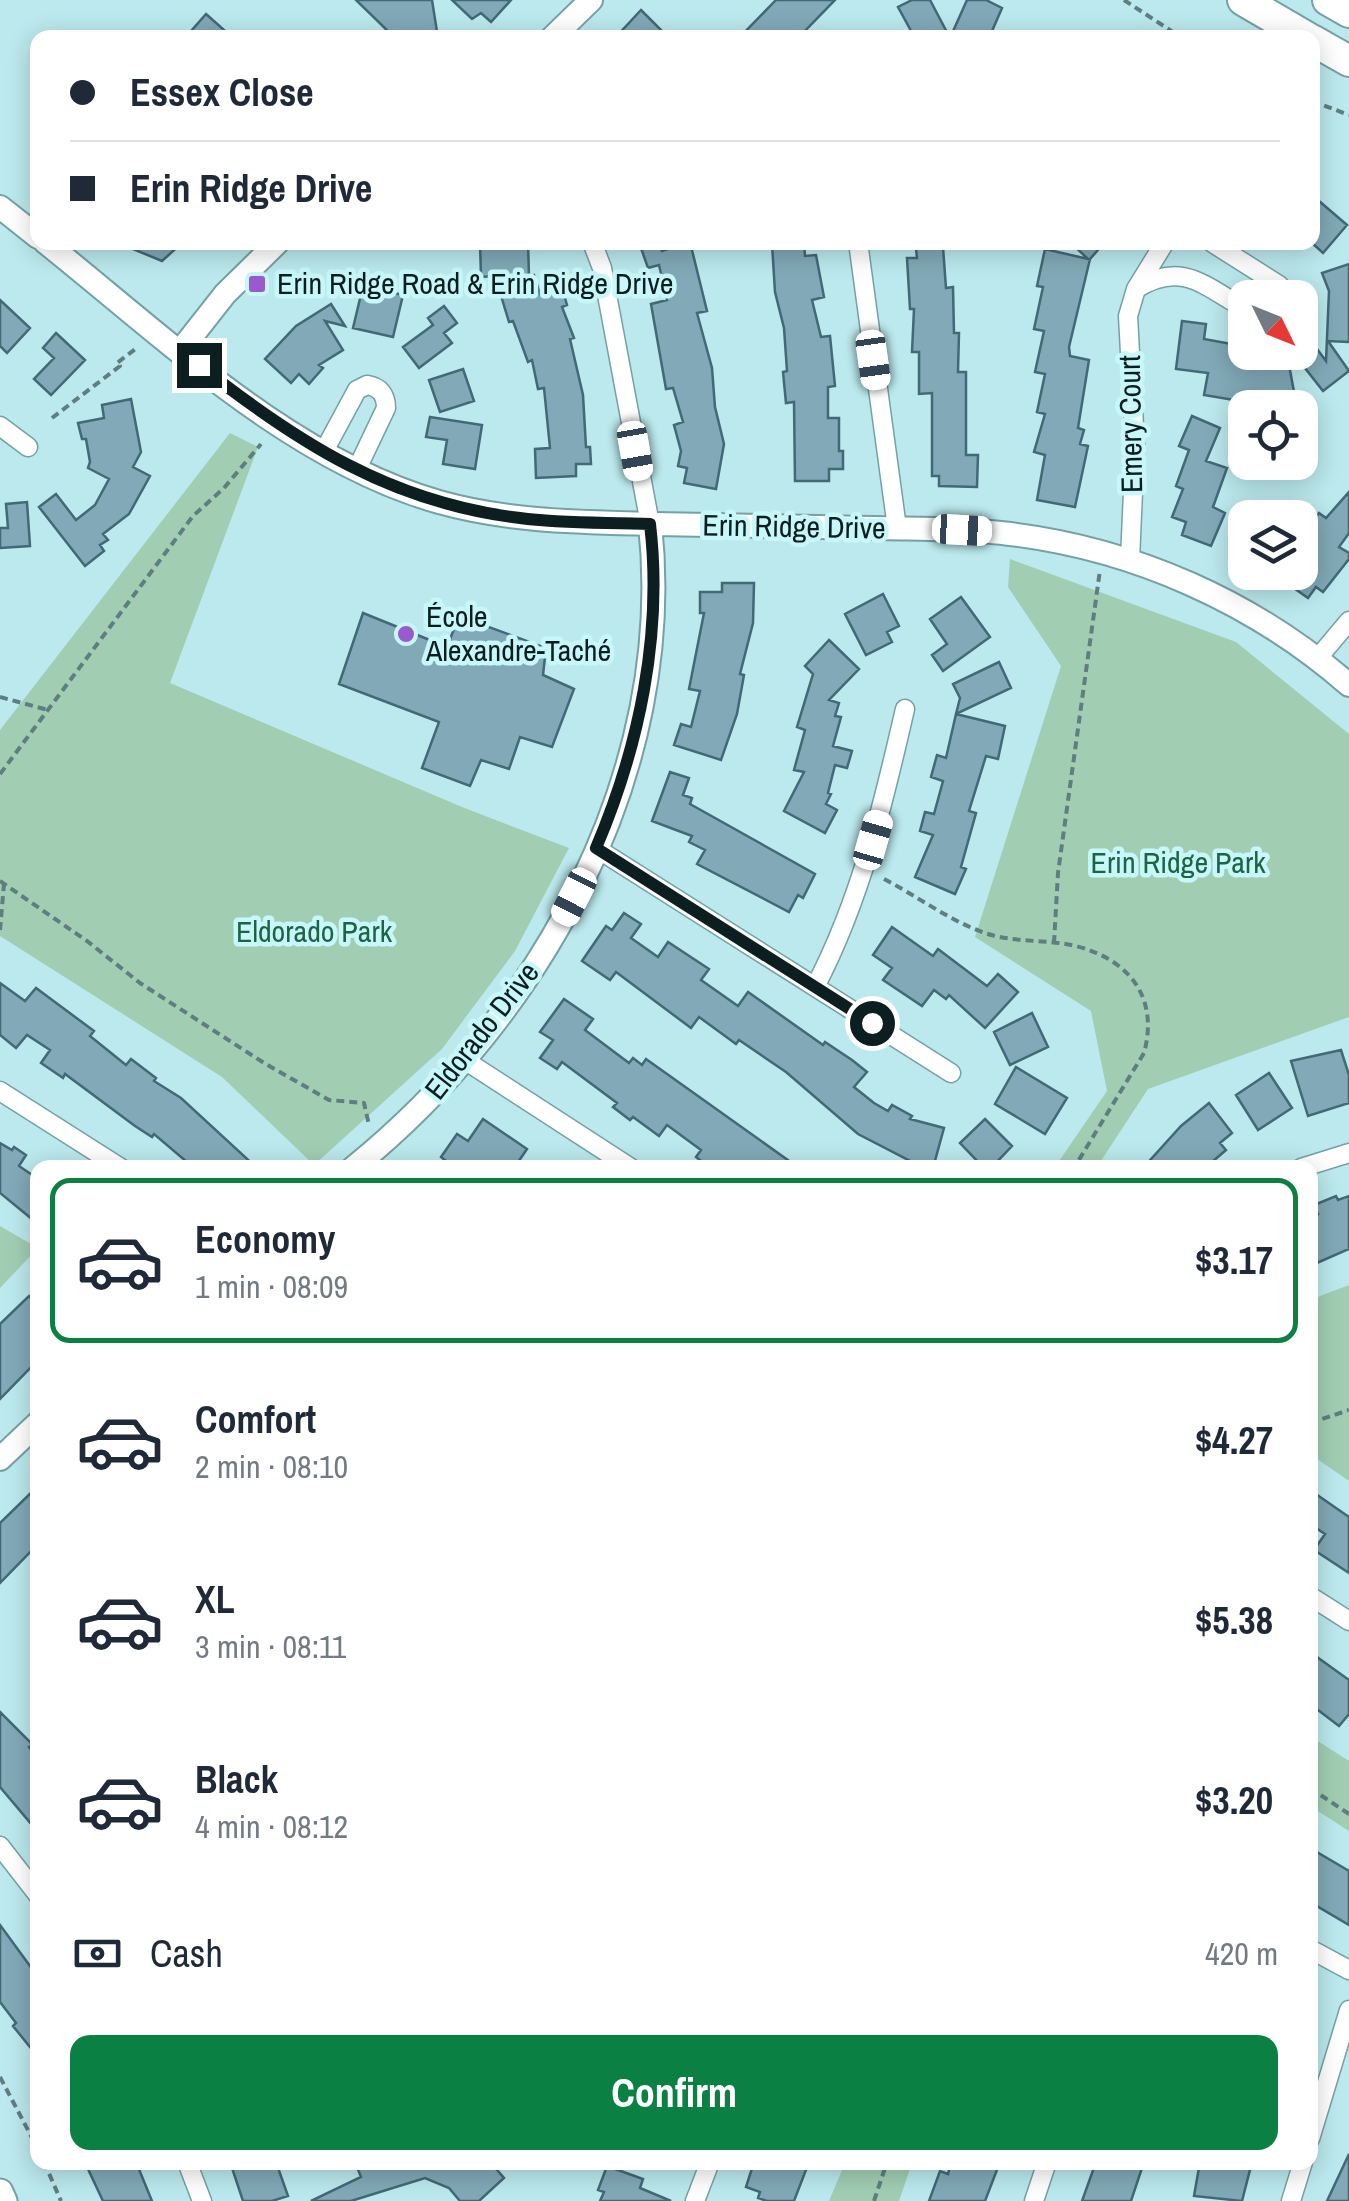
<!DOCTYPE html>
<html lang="en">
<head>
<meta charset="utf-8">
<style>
  body { margin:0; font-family:"Archivo Narrow",sans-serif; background:#f2f2f3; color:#1f2937; height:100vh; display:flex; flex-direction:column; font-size:38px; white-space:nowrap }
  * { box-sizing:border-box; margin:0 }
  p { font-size:32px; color:#747a83 }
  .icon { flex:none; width:55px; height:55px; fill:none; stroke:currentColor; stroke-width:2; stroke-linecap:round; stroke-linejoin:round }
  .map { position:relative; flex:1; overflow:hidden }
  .side { position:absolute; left:30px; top:1160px; width:1288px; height:1010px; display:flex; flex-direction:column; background:#fff; border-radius:20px; box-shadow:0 5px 25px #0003 }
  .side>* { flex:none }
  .banner { position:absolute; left:30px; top:30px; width:1290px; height:220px; border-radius:20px; box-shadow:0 5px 25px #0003; display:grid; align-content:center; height:220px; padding:0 40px; background:#fff }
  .needle { width:65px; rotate:133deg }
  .controls { position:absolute; left:1228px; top:280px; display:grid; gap:20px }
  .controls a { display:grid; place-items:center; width:90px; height:90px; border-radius:20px; background:#fff; box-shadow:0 5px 25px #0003; font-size:50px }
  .end { position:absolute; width:45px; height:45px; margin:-22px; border:12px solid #0c1e1f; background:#fff; box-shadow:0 0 0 5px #fff }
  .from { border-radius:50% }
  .car { position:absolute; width:30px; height:60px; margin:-30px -15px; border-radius:12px; box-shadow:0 0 8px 2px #0007; background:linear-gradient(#fff 24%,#345 0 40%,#fff 0 76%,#345 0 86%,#fff 0) }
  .banner b { display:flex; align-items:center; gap:35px; height:95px; font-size:38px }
  .banner b+b { border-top:2px solid #e0e1e3 }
  .banner i { width:25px; height:25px; background:#1f2937 }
  ul { padding:18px 0 0; list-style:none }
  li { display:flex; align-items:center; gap:30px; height:165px; margin:0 20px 15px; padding:0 20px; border:5px solid transparent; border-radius:20px }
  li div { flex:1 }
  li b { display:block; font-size:38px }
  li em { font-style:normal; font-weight:700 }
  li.active { border-color:#0b8043 }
  li>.icon { width:90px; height:90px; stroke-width:1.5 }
  .pay { display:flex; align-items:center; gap:25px; height:110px; padding:0 40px; font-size:38px }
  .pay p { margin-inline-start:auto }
  .button { display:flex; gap:20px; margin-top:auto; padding:20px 40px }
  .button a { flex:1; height:115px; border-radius:20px; background:#0b8043; color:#fff; font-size:40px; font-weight:700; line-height:115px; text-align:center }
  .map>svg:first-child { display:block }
  .green { fill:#a1ceb3 }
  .building { fill:#81a9b7; stroke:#436876; stroke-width:2.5 }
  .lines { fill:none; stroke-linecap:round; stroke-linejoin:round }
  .minor-casing { stroke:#75a1a4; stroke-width:21 }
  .tertiary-casing { stroke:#75a1a4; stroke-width:26 }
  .secondary-casing { stroke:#75a1a4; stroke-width:29 }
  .primary-casing { stroke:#75a1a4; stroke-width:34 }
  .path { stroke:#5e7e80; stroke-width:4; stroke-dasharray:8 5; stroke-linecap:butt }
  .minor { stroke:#fff; stroke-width:18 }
  .tertiary { stroke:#fff; stroke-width:22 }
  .secondary { stroke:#fff; stroke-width:25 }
  .primary { stroke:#fff; stroke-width:30 }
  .route { stroke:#0c1e1f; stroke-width:12 }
  .poi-dot { fill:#9b59ce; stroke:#c8f7fa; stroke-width:4 }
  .labels { text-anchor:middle; stroke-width:9; stroke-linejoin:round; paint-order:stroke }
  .poi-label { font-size:30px; fill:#0c1e1f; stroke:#c8f7fa; text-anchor:start }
  .street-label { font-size:30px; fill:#0c1e1f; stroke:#c8f7fa }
  .park-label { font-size:30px; fill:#1d6443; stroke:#c8f7fa }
</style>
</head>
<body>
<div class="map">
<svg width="1349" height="2201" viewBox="0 0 1349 2201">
  <rect width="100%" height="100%" fill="#bbe9ed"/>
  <!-- green -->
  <path class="green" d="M230,433L258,447L170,683L462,807L569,848L515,951L442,1049L314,1165L222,1077L0,936V730Z
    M1010,559L1236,642L1349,734V1017L1148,1089L1097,1167H1055L1107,1091L1091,1011L975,937L1061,666L1008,587Z
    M0,1226L38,1248L0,1288Z
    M1349,1285V1481L1310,1454V1308L1320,1296Z
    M1310,1736L1349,1761V1831L1310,1806Z
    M845,2163V2162L912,2163L899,2201H829Z"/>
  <!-- building -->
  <path class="building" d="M356,0H432L438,38H395Z
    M452,0H511L491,22L481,13L472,19Z
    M776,0H835L798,38H739Z
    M912,0H930L950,38H915L898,7Z
    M967,0H986L1002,8L989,38H950Z
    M641,10L669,38H615Z
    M206,14L233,38H185Z
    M1312,195L1347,225L1323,253L1312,243Z
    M116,242H183L162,261Z
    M480,242H528L529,276L534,275L540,294L562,288L567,305L562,307L574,338L570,339L583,395L586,447H590L591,464H576V476L536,478L535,449L550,448L544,388L538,389L532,360L528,362L513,321L509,322L495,276L481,277Z
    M690,242L707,311L697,313L712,368L715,407L724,444L716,489L684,483L687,468L678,466L681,451L674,425L683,422L673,388L666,389L651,304L667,300L659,265L648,268L641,248L659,243L662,251Z
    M785,242H804L805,256L816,255L824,297L812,300L821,337L830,336L835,386L828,387V418H839V451H843V469H829V481H795L794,402L786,403L783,372L787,371L784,328L775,292L772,244Z
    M1070,242H1105L1090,259L1069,347L1070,356L1089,360L1078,428L1084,430L1080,444L1088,446L1075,507L1037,500L1045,455L1034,452L1045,414L1037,412L1045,374L1035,372L1044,331L1034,329L1043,287L1037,286L1045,249L1088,259Z
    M943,247L946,288L953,287L954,333H959L958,372H966V455H978L977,487L939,486V476H932V393L919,394V352H912L914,309H910L907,258H917L916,249Z
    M1349,264V342L1328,341L1349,371L1323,391L1294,354L1300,352L1311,341L1326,361L1329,291L1322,273Z
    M363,286L403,295L393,337L353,328Z
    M0,300L30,328L7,353L0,346Z
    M331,304L345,326L325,321L343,350L319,365L323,368L309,384L299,374L291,383L265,359L296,326Z
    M444,306L457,323L444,333L452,343L419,368L403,347L433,325L428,318Z
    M1182,321L1206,324L1204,339L1237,345L1234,360L1271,366L1269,357L1287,354L1297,408H1259L1258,404L1204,395L1208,373L1176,369Z
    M56,333L85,360L51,395L34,379L54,358L43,348Z
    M463,369L474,401L440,412L429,380Z
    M131,399L141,452L133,467L150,476L129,514L103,534L108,540L100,545L104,551L85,566L39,507L56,494L76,520L95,505L109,479L88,468L90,462L86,439H82L78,423L104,418L102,405Z
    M1192,416L1220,428L1206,461L1227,468L1213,507L1225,513L1211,546L1182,535L1186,522L1172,517L1183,489L1176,486L1189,450L1179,446Z
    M430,417L482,425L475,469L443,464L447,440L426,437Z
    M1349,492V533L1339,547L1349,553V559L1323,592L1316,587L1308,598L1271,572H1300V540L1319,513L1326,518Z
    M27,502L30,546L0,548V528H8L6,504Z
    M722,583H754L753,623L740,674L744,675L737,714L721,760L674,745L681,724L691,727L700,691L689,689L704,613H700V592H722Z
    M883,594L899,626L887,632L892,642L866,655L845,614Z
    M961,597L990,637L943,671L932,655L947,644L930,619Z
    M363,613L447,647L459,616L546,648L543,675L574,689L552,747L520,737L509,769L481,760L470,786L422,768L439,722L339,684Z
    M829,640L859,669L829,700L839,703L835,716L841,717L833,746L852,751L847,768L835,765L828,793L831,794L826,804L837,810L825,833L784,811L804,772L794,770L805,730L797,727L813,674L805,666Z
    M999,662L1011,688L956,714L960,698L953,684Z
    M956,714L1005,726L998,759L986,756L969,811L976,813L961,867L966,869L955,894L915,877L933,835L920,831L925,812L934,814L943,781L931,777L937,755L946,758Z
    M670,772L689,778L683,795L692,798L690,804L815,874L803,898L798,895L789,912L697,864L705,850L689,842L692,836L652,821Z
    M624,913L641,924L631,938L658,957L668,942L709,969L701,980L738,1006L748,992L823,1045L825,1042L852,1060L867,1072L854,1087L874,1103L888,1111L892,1105L912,1116L910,1119L944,1128L933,1168H908L910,1161L858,1134L786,1072L739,1040L736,1044L699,1017L691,1028L616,972L610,980L582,961L606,926L612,930Z
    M892,927L933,956L938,949L987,986L998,974L1018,992L985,1028L949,995L946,999L934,990L922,1006L883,980L892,968L873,955Z
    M0,983L25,1001L36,988L94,1031L90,1036L126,1065L131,1059L156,1078L154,1081L181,1098L257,1168H194L154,1134L152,1137L135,1126L65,1074L63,1078L41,1063L50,1050L27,1035L16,1048L0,1035Z
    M564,999L593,1019L585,1030L629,1063L633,1058L642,1065L646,1059L799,1168H710L696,1157L701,1150L667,1125L659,1136L633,1117L630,1120L613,1107L617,1103L562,1062L557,1069L540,1058L553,1040L540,1032Z
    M1032,1013L1048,1047L1010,1065L994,1032Z
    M1341,1050L1349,1075V1103L1308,1116L1291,1061Z
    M1016,1067L1067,1098L1045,1134L995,1104Z
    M1269,1073L1292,1108L1258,1130L1236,1095Z
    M1209,1103L1232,1133L1220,1143L1226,1150L1205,1168H1143L1181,1126Z
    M483,1119L527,1149L514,1168H455L441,1157L457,1134L468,1141Z
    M985,1119L1012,1146L991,1168H984L960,1143Z
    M0,1143L12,1150L14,1147L26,1155L19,1166L38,1179V1224L0,1193Z
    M1336,1196L1338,1200L1349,1196V1249L1310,1266V1217L1318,1214L1314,1205Z
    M29,1296L38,1306V1360L0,1399V1324Z
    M38,1486V1544L0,1583V1523Z
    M1310,1490L1349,1517V1573L1314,1550L1325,1534L1310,1524Z
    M1310,1652L1349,1680V1714L1339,1726L1310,1704Z
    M0,1712L32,1744L29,1747L38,1758V1832L0,1787Z
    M1310,1848L1349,1871V1925L1310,1902Z
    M0,1925L38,1977V2057L13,2026L16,2023L0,2002Z
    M1349,2154V2201H1327Z
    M102,2162H136L152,2201H103L88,2169Z
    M230,2162H276L288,2196L272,2201H243Z
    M355,2162H490L504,2178L479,2201H460L449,2188L425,2178L351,2201H311L361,2177Z
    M754,2162H809L794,2201H767L758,2198L760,2192L746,2187Z
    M951,2162H1000L985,2201H929L940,2171L948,2174Z
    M1096,2162H1144L1131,2201H1082Z
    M1200,2162H1252L1242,2201L1194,2196Z
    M607,2166L643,2179L640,2188L671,2201H600L604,2192L598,2190Z"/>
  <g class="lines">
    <defs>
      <path id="minor" d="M592,242L602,268L650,524
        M858,242L897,528
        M1211,242L1279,285L1287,298
        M1136,289C1181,260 1205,286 1245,309
        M0,426L28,447
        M323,453L357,390L367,385C380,387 386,395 386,408L356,471
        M1130,560L1135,445L1128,316L1136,289L1165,242
        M1317,659L1349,621
        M596,848L951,1073
        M815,987C861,899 883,805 905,709
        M466,1061L631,1168
        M0,1091L121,1168
        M1301,1168L1349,1153
        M1310,1596L1349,1621
        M0,1846L38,1895
        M1310,1949L1349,1970
        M1310,2139L1349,2010
        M187,2162L202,2201
        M695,2201L710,2162
        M1034,2201L1047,2162
        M1291,2201L1303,2162"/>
      <path id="tertiary" d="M552,38L591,0
        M0,207L38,237
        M45,242C164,337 291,460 439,502C510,522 582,522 655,524C728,526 801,527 874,528C919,529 965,528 1010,534C1134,549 1254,602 1349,685
        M181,350L225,294L278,242
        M353,1168C541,1016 677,772 650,524
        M0,1459L38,1423"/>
      <path id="secondary" d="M0,2192L4,2201"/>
      <path id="primary" d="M1243,0L1308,38
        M1328,0L1349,12
        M1312,40L1349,61"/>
    </defs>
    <!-- minor casing -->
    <use href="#minor" class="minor-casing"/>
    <!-- tertiary casing -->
    <use href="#tertiary" class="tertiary-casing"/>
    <!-- secondary casing -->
    <use href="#secondary" class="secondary-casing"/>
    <!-- primary casing -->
    <use href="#primary" class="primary-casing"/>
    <!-- path -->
    <path class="path" d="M1124,0L1182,38
      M1312,101L1349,115
      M52,418L120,366L117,363L138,347
      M0,697L48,710
      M0,774L193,516L224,488L261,444
      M884,879C917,896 950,921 985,933C1014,943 1046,939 1076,946C1130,960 1159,998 1144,1053L1074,1168
      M0,881L87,941L140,983L264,1063L329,1100L364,1103L369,1125
      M0,930L4,884
      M1054,943L1058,873L1100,570
      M1310,1423L1349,1410
      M1310,1788L1349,1814
      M0,2077L38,2149
      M44,2162L61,2201
      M874,2201L887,2162"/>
    <!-- minor -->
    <use href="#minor" class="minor"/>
    <!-- tertiary -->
    <use href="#tertiary" class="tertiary"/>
    <!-- secondary -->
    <use href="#secondary" class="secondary"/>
    <!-- primary -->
    <use href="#primary" class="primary"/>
  </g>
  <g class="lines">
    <!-- route -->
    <path class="route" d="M199,365C298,443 392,503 520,518C563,524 607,522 650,524C663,634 639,747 596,848L872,1023"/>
  </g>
  <!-- markers -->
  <g class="poi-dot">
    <rect x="247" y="274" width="20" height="20" rx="5"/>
    <circle cx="406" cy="634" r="10"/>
  </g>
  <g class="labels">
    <!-- poi labels -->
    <g class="poi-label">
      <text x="277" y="294">Erin Ridge Road &amp; Erin Ridge Drive</text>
      <text x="426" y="627">École<tspan x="426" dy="34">Alexandre-Taché</tspan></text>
    </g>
    <!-- street labels -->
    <g class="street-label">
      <text transform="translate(1131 424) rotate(-91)" y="10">Emery Court</text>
      <text transform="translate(794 527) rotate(1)" y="10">Erin Ridge Drive</text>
      <text transform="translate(482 1031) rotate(-52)" y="10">Eldorado Drive</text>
    </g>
    <!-- park labels -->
    <g class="park-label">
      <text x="1178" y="873">Erin Ridge Park</text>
      <text x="314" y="942">Eldorado Park</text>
    </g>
  </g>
</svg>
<div class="controls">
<a><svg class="needle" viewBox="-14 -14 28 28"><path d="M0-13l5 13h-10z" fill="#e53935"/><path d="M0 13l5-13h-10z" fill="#747a83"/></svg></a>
<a><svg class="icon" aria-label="locate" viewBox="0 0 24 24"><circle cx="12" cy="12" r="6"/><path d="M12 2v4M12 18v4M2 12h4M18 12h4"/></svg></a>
<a><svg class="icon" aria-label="layers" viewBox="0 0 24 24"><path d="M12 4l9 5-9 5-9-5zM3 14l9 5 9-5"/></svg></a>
</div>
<i class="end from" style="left:872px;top:1023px"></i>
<i class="end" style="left:199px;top:365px"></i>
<i class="car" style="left:873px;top:360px;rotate:172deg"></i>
<i class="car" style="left:635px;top:451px;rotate:170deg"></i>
<i class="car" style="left:962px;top:530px;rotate:93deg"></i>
<i class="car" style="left:873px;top:840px;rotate:16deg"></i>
<i class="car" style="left:574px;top:897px;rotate:207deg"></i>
<div class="banner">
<b><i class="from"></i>Essex Close</b>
<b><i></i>Erin Ridge Drive</b>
</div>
<section class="side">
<ul>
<li class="active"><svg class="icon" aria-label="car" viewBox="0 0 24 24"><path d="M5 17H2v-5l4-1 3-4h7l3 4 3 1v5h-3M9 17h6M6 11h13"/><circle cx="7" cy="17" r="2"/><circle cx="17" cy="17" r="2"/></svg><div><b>Economy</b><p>1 min · 08:09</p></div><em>$3.17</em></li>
<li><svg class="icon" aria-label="car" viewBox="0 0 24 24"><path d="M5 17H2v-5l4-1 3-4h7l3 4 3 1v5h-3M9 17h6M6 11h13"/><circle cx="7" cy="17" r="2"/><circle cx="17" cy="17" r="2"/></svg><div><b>Comfort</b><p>2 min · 08:10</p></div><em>$4.27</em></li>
<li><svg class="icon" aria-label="car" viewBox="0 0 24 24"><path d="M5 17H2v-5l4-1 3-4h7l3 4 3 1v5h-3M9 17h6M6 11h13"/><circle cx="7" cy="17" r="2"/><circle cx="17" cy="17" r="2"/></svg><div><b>XL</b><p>3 min · 08:11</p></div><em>$5.38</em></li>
<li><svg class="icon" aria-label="car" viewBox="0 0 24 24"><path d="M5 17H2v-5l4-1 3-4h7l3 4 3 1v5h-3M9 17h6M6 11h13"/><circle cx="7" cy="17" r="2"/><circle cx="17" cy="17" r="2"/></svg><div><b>Black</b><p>4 min · 08:12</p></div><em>$3.20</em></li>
</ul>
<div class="pay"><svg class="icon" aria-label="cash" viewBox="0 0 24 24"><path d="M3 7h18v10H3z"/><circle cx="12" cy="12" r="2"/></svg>Cash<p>420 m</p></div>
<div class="button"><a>Confirm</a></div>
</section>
</div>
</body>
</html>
